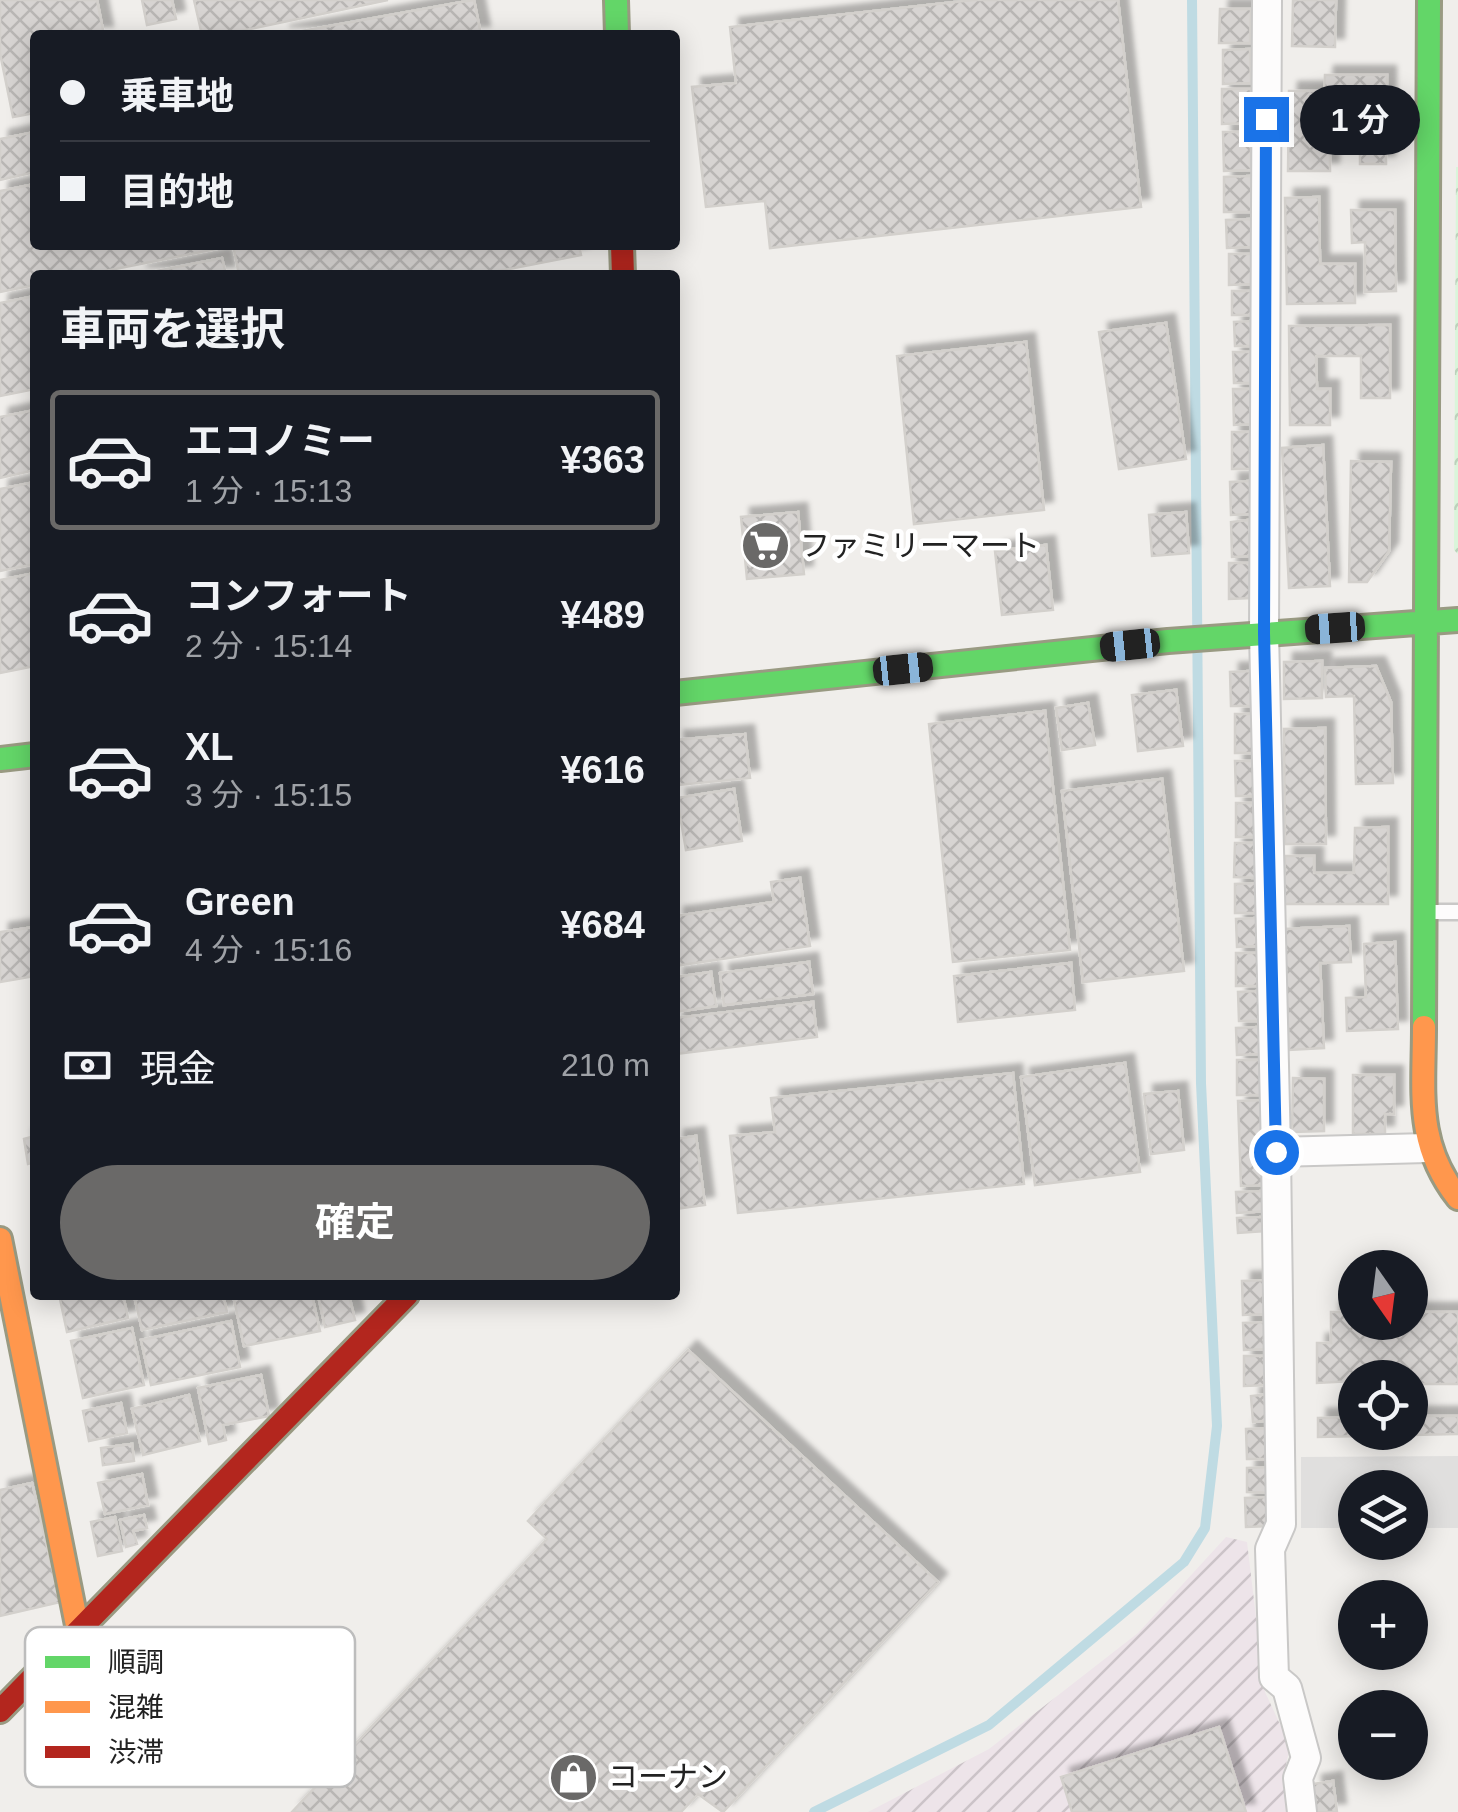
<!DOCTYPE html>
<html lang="ja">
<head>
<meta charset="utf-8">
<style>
  body { margin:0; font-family:Helvetica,"Noto Sans JP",sans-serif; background:#242831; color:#f1f3f6; height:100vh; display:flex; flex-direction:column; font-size:38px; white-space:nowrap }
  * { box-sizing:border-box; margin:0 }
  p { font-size:32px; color:#9ea1a6 }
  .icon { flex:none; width:55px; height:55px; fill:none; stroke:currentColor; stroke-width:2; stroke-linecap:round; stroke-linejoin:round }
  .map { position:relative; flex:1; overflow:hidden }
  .drawer { position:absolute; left:30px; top:270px; width:650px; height:1030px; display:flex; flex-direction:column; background:#171b24; border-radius:10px; box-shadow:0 5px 25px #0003 }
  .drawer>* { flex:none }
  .banner { position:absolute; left:30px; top:30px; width:650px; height:220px; border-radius:10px; box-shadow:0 5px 25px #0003; display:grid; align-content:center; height:220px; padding:0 30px; background:#171b24 }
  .needle { width:65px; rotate:166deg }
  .fabs { position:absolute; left:1338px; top:1250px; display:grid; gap:20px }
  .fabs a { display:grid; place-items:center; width:90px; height:90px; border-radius:50%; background:#171b24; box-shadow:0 5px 25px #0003; font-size:50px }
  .end { position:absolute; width:45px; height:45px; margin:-22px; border:12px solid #1a73e8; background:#fff; box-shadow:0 0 0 5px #fff }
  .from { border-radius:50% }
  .bubble { position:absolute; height:70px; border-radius:35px; background:#171b24; box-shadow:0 5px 25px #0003; font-size:32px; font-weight:700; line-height:70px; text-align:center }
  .car { position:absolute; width:30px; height:60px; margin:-30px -15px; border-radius:12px; box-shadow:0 0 8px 2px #0007; background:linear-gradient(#222 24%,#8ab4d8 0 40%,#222 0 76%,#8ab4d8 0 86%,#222 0) }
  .banner b { display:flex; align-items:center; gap:35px; height:95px; font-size:38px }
  .banner b+b { border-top:2px solid #363941 }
  .banner i { width:25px; height:25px; background:#f1f3f6 }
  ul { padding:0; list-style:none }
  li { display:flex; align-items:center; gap:30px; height:140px; margin:0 20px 15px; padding:0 10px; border:5px solid transparent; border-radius:10px }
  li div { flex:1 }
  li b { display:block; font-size:38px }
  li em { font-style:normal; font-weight:700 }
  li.selected { border-color:#6a6968 }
  li>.icon { width:90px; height:90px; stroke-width:1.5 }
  h2 { padding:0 30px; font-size:45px; line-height:120px }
  .pay { display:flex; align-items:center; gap:25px; height:110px; padding:0 30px; font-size:38px }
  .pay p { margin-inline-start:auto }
  .button { display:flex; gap:20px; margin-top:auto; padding:20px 30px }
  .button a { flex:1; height:115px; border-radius:60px; background:#6a6968; color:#fff; font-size:40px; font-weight:700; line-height:115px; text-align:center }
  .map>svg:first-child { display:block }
  .industrial { fill:url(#industrial-furrows) }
  .park { fill:url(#park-crowns) }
  .parking { fill:#e0dfde }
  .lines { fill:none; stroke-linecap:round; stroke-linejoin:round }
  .stream { stroke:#bfdbe3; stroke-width:10 }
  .building { fill:url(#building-cross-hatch); stroke:#d3d0cc; stroke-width:2.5; filter:url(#shadow) }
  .lane-casing { stroke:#c9c8c7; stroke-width:19 }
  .street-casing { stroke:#c9c8c7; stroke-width:32 }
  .fast-casing { stroke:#999a82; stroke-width:28 }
  .slow-casing { stroke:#999a82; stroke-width:28 }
  .jam-casing { stroke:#999a82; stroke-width:28 }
  .lane { stroke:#fdfcfc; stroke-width:14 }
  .street { stroke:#fdfcfc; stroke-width:28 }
  .fast { stroke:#63d668; stroke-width:22 }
  .slow { stroke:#ff974d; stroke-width:22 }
  .jam { stroke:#b3261e; stroke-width:22 }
  .route { stroke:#1a73e8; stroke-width:12 }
  .labels { text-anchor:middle; stroke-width:9; stroke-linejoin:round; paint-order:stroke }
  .poi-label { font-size:30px; fill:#222; stroke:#fff; text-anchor:start }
  .key { fill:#fff; stroke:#bdbdbd; stroke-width:2.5 }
  .key-label { font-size:28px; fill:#222 }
</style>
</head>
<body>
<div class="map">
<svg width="1458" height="1812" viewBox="0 0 1458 1812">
  <defs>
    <pattern id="industrial-furrows" width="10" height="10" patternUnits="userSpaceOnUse" patternTransform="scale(2.5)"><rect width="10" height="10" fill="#ede4e9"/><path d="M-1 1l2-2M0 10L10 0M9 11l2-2" fill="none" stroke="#cbc3c8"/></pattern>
    <pattern id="park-crowns" width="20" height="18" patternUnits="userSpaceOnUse" patternTransform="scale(2.5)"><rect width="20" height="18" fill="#daf5da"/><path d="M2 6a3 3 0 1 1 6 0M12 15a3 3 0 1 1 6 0" fill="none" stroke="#bbd2bb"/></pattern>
    <pattern id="building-cross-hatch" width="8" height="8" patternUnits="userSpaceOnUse" patternTransform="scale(2.5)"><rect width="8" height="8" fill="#d7d4d2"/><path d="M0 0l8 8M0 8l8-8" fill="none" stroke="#b8b6b4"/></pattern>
    <filter id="shadow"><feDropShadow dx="9" dy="-9" stdDeviation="2.5" flood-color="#0004"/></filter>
  </defs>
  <rect width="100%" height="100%" fill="#f0eeeb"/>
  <!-- industrial -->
  <path class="industrial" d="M1226,1537L1247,1542L1265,1692L1290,1746L1283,1779L1287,1812H868L989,1749L1138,1633Z"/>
  <!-- park -->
  <path class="park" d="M1456,167H1458V554L1454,550Z"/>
  <!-- parking -->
  <path class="parking" d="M1458,1456V1528H1410V1488H1355V1528H1301V1457Z"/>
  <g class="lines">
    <!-- stream -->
    <path class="stream" d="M814,1812L989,1725L1184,1562L1205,1528L1217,1426L1201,1083L1192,0"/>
  </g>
  <!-- building -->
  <path class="building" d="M0,0H97L104,35H35V113L13,117L0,53Z
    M142,0H172L176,19L147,25Z
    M194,0H388L222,35H202Z
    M474,0L481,35H280L473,0Z
    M973,0H1118L1141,207L770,248L765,201L706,207L692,87L736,83L730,27Z
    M1293,0H1336L1335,47L1292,46Z
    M1220,9H1251L1250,43H1219Z
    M1250,49L1251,83L1223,84V50Z
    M1325,75H1387L1386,164H1360V115H1322V134H1330V171H1288L1289,91H1324Z
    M1222,89H1251V123L1222,124Z
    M35,132V172L0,180V139Z
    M1223,132H1251V170L1224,171Z
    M1251,176L1252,212H1224V177Z
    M35,184V245L226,247L85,275H35V285L0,292V191Z
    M1319,197L1320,264H1355V303L1287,304L1285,198Z
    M1351,210H1395L1396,291L1365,292V242L1352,243Z
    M1251,219L1253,247L1227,248L1226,220Z
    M233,245H579L581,255L478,275H239Z
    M1229,254H1252L1253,284L1229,285Z
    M222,258L226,275H137Z
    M1232,291H1252V315H1232Z
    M35,296V389L0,396V303Z
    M1252,321L1253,346H1235L1234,322Z
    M1166,323L1186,459L1119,469L1099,332Z
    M1390,325V398H1361V356H1316L1317,389H1330V425H1290L1289,326Z
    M1026,342L1044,510L914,524L897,356Z
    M1233,352H1251V383H1234Z
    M1233,389H1251V424L1234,425Z
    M35,410V470L0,478V417Z
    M1232,432H1250V469H1232Z
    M1323,445L1330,586L1289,588L1282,448Z
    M1351,461L1391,462L1389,551L1367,582H1349Z
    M1250,481L1251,514L1231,515L1230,482Z
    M35,482V564L0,571V489Z
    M798,512L804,574L747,579L741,517Z
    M1186,512L1189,553L1152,556L1149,515Z
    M1249,520L1250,556L1232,557L1231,522Z
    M1046,545L1053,610L1002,615L995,551Z
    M1229,563H1251L1252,598L1229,599Z
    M35,573V666L0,673V580Z
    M1322,661V698L1284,699V662Z
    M1376,666L1391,702L1393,783L1356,784L1354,696L1326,697L1325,668Z
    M1250,671L1251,706H1231L1230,672Z
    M1176,690L1183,746L1138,751L1132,695Z
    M1088,703L1095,745L1062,750L1056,708Z
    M1045,711L1070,950L953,962L929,724Z
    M1235,714H1252L1253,753H1235Z
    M1325,728L1326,844H1285L1284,729Z
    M745,734L750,778L679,785L675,740Z
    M1235,761H1253L1254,796H1236Z
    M1162,779L1184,971L1083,982L1062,791Z
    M734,789L742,841L686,850L677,798Z
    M1236,803H1255V837H1236Z
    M1388,827V904H1284L1285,856H1314V873H1354L1355,828Z
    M1235,843H1255V878L1234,877Z
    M800,878L810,946L675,966V916L774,902L771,882Z
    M1258,883V913H1235V884Z
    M1257,918L1258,946L1237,947L1236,919Z
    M1349,926L1351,962L1320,963L1324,1048L1289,1050L1284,929Z
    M35,927V976L0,982V932Z
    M1395,942L1398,1029L1347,1031L1346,998L1366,997L1364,944Z
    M1236,953H1258V986H1236Z
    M809,962L813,994L724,1005L720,973Z
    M1071,963L1075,1010L958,1022L954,976Z
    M711,972L716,1006L675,1012V977Z
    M1259,991L1260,1021H1239L1238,992Z
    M813,1002L817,1037L675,1054V1018Z
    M1260,1027V1054L1237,1055L1236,1028Z
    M1237,1060H1263V1095H1237Z
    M1125,1063L1140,1172L1035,1185L1021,1077Z
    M1013,1073L1024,1184L738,1213L730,1136L775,1132L771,1098Z
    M1353,1075H1394V1114H1385V1134H1353Z
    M1293,1078L1324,1079V1131L1292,1132Z
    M1178,1091L1184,1150L1151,1154L1144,1094Z
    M1264,1100L1267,1185L1241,1186L1238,1101Z
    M35,1136V1162L28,1164L24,1139Z
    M696,1136L705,1205L675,1209V1139Z
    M1265,1191L1266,1211L1237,1213L1236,1192Z
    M1264,1217L1265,1231L1238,1233L1237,1218Z
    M1267,1280L1268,1314L1243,1315L1242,1281Z
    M79,1295H123L128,1318L67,1332L60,1299Z
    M134,1295H223L227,1312L142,1330Z
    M233,1295H312L320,1331L244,1346Z
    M318,1295H349L355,1320L325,1327Z
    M1331,1312H1355V1322H1410V1312H1458V1384H1410V1378L1317,1383V1343H1331Z
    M231,1321L240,1367L151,1385L141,1340Z
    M1269,1322L1270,1349L1244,1350L1243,1323Z
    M132,1328L144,1385L83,1398L71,1341Z
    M688,1350L938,1582L723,1812L698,1794L681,1812H292L547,1539L528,1521Z
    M1244,1356H1269L1270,1385L1244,1386Z
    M261,1375L269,1416L223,1425L226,1440L209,1444L198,1388Z
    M1270,1394L1272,1420L1253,1422L1251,1396Z
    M189,1395L200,1441L143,1455L132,1409Z
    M121,1403L127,1433L89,1441L83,1411Z
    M1410,1416H1458V1434L1318,1437V1418L1355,1417V1432H1410Z
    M1269,1428L1270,1459H1247L1246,1429Z
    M132,1444L134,1461L103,1465L101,1448Z
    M1273,1467V1493L1247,1492V1468Z
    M142,1474L148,1505L105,1514L98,1483Z
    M32,1483L60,1602L0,1616V1490Z
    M1274,1497V1526L1246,1527L1245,1498Z
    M144,1515L147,1528L133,1531L137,1544L126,1547L120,1520Z
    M115,1517L122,1551L98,1556L91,1522Z
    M1219,1727L1246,1812H1072L1061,1777Z
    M1333,1781L1337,1812H1317L1313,1784Z"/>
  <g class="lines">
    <defs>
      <path id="lane" d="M1429,912H1458"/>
      <path id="street" d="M1267,0L1264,633L1276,1152L1427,1148
        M1276,1152L1281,1524L1270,1549L1274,1677L1287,1688L1306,1758L1298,1778L1302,1812"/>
      <path id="fast" d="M616,0L617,35
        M675,693L1168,641L1458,620
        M0,759L35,755
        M1424,1027L1429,0"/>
      <path id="slow" d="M1424,1027C1424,1093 1415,1143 1458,1198
        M0,1239L78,1630"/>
      <path id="jam" d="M622,245L623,275
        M0,1711L407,1295"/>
    </defs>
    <!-- lane casing -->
    <use href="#lane" class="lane-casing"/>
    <!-- street casing -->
    <use href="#street" class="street-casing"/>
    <!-- fast casing -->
    <use href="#fast" class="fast-casing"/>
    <!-- slow casing -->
    <use href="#slow" class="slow-casing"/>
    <!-- jam casing -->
    <use href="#jam" class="jam-casing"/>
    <!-- lane -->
    <use href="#lane" class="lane"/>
    <!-- street -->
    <use href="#street" class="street"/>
    <!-- fast -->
    <use href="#fast" class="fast"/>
    <!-- slow -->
    <use href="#slow" class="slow"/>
    <!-- jam -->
    <use href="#jam" class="jam"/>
  </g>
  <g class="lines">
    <!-- route -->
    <path class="route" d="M1266,119L1264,633L1276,1152"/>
  </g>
  <!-- icons -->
  <defs>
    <symbol id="supermarket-disc" viewBox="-11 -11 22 22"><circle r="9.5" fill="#6a6968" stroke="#fff"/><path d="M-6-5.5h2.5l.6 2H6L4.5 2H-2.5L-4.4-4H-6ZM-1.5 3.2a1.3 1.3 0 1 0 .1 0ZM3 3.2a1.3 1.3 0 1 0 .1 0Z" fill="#fff"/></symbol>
    <symbol id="shop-disc" viewBox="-11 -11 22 22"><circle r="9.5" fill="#6a6968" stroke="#fff"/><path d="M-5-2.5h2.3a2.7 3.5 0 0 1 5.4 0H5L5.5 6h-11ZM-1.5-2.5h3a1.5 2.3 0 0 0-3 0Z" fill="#fff"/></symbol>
  </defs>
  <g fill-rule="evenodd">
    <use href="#supermarket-disc" x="738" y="518" width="55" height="55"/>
    <use href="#shop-disc" x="546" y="1750" width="55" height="55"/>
  </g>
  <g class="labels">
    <!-- poi labels -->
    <g class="poi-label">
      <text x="800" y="556">ファミリーマート</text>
      <text x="608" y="1787">コーナン</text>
    </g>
  </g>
  <!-- legend -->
  <rect x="25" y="1627" width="330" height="160" rx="15" class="key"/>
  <rect x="45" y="1656" width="45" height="12" fill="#63d668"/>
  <rect x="45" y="1701" width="45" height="12" fill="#ff974d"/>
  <rect x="45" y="1746" width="45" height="12" fill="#b3261e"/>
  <g class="key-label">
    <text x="108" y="1672">順調</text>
    <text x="108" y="1717">混雑</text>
    <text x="108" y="1762">渋滞</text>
  </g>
</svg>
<div class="fabs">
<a><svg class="needle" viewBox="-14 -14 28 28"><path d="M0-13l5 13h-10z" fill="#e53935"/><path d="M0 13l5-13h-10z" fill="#9ea1a6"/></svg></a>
<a><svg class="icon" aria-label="locate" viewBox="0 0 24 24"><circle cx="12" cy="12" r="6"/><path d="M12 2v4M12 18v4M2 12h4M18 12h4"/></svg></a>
<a><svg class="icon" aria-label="layers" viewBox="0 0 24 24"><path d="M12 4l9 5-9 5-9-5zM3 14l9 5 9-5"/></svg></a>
<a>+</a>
<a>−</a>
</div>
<i class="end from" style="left:1276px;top:1152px"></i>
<i class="end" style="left:1266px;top:119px"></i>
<div class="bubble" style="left:1300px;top:85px;width:120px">1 分</div>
<i class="car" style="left:1335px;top:628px;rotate:266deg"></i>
<i class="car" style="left:1130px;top:645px;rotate:264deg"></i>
<i class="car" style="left:903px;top:669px;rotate:84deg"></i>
<div class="banner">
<b><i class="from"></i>乗車地</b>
<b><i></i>目的地</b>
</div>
<section class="drawer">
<h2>車両を選択</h2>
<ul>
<li class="selected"><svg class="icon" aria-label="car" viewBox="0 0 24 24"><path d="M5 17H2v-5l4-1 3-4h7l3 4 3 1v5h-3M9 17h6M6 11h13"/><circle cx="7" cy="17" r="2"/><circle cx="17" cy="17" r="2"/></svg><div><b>エコノミー</b><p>1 分 · 15:13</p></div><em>¥363</em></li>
<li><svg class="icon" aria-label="car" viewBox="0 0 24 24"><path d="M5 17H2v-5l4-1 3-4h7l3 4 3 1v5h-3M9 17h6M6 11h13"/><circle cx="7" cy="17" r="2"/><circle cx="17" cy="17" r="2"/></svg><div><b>コンフォート</b><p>2 分 · 15:14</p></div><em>¥489</em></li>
<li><svg class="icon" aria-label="car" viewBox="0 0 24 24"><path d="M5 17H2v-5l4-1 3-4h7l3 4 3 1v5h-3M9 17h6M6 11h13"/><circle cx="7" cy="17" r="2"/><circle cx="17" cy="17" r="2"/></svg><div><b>XL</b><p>3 分 · 15:15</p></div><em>¥616</em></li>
<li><svg class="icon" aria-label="car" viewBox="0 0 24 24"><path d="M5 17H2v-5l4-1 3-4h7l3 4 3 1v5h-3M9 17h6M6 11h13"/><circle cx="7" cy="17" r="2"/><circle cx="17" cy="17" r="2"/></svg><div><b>Green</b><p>4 分 · 15:16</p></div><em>¥684</em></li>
</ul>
<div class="pay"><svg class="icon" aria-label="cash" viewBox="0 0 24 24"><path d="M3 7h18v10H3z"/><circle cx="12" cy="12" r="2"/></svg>現金<p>210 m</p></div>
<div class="button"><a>確定</a></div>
</section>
</div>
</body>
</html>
